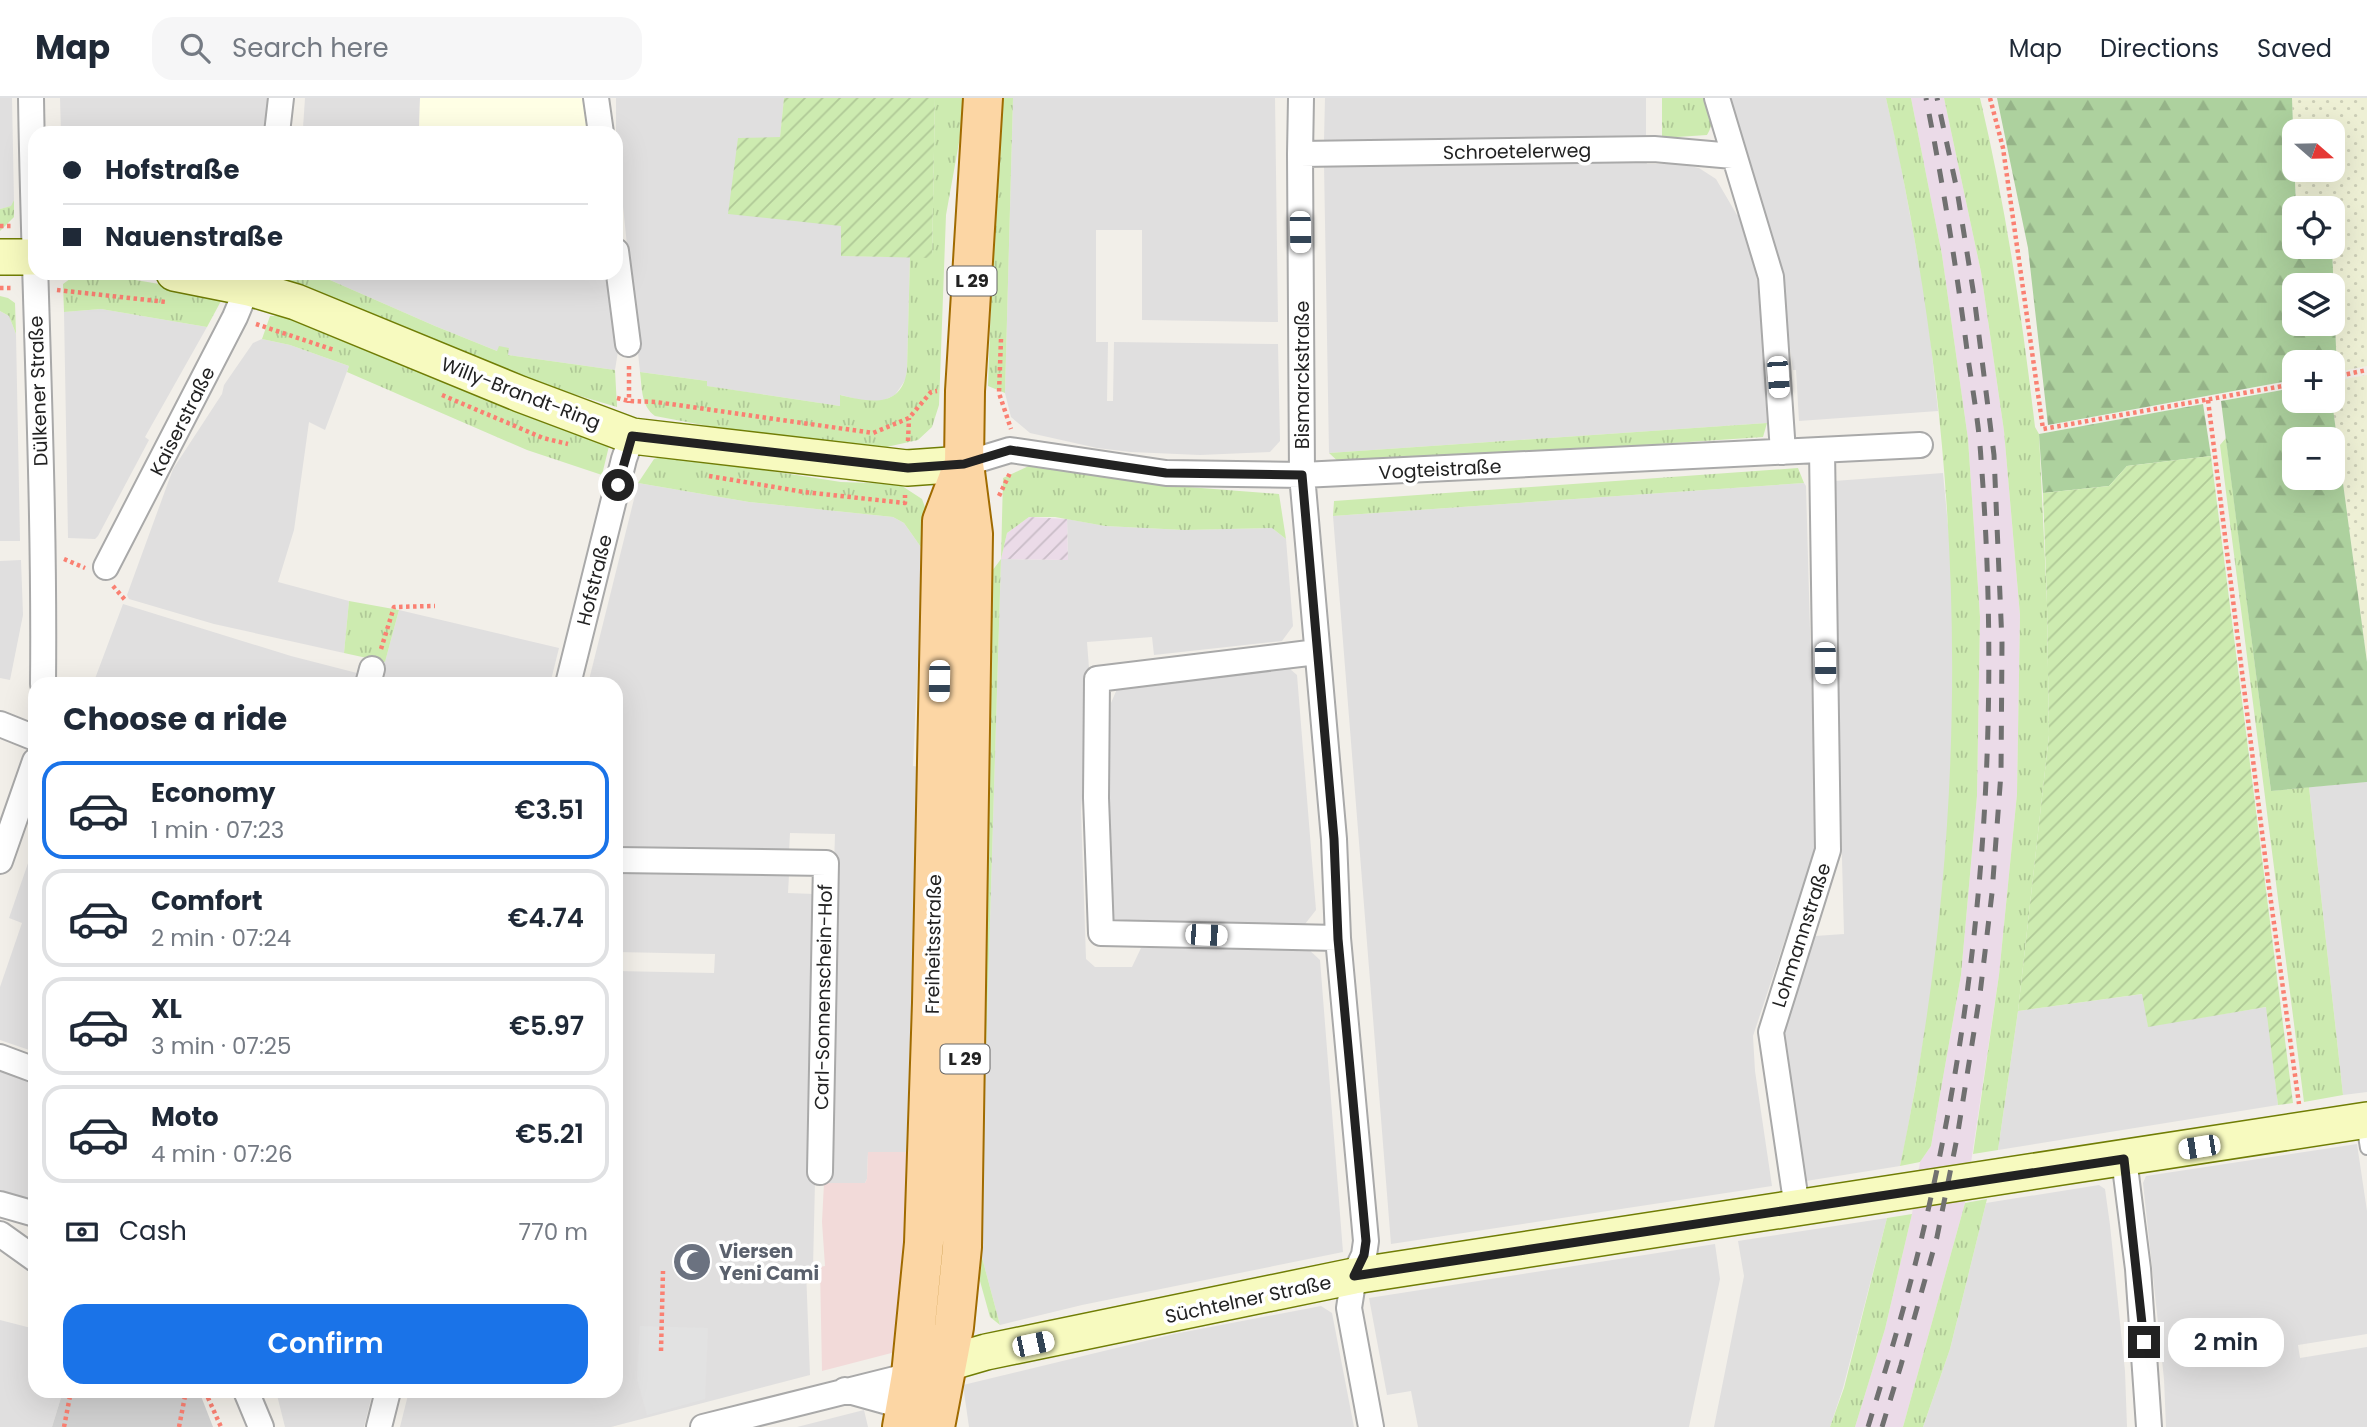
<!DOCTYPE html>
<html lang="en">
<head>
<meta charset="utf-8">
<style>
  body { margin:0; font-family:Poppins,sans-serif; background:#f6f6f7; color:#1f2937; height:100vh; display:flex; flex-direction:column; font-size:26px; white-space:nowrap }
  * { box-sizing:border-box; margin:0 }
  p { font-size:23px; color:#747a83 }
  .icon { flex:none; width:38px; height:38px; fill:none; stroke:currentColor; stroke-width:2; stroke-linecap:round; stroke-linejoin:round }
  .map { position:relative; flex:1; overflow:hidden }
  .details { position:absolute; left:28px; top:579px; width:595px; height:721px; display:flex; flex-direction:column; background:#fff; border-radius:21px; box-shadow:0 7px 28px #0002 }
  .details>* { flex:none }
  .top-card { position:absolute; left:28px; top:28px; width:595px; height:154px; border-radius:21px; box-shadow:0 7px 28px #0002; display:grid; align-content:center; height:154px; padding:0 35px; background:#fff }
  .needle { width:46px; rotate:110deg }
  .fabs { position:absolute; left:2282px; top:21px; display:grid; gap:14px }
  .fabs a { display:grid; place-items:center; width:63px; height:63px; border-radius:14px; background:#fff; box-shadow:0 7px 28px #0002; font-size:35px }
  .end { position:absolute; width:32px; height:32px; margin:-16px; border:9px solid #222; background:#fff; box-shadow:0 0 0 4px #fff }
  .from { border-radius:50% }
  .bubble { position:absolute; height:49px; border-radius:21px; background:#fff; box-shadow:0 7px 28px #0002; font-size:23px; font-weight:600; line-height:49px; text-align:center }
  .car { position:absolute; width:21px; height:42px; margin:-21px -10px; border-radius:9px; box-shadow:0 0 5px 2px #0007; background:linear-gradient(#fff 24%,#345 0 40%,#fff 0 76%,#345 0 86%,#fff 0) }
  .top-card b { display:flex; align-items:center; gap:24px; height:66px; font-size:26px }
  .top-card b+b { border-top:2px solid #e0e1e3 }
  .top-card i { width:18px; height:18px; background:#1f2937 }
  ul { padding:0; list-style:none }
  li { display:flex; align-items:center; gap:21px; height:98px; margin:0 14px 10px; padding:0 21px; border:4px solid #e0e1e3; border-radius:21px }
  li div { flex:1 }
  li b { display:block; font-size:26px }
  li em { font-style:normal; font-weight:600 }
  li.active { border-color:#1a73e8 }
  li>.icon { width:63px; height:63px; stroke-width:1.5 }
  h2 { padding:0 35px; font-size:32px; line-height:84px }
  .pay { display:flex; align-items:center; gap:18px; height:77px; padding:0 35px; font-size:26px }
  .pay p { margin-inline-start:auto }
  .primary-button { display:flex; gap:14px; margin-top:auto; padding:14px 35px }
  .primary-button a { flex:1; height:80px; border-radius:21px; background:#1a73e8; color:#fff; font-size:28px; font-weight:600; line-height:80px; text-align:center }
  header { display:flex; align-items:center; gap:42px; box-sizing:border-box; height:98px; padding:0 35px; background:#fff; border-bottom:2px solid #e0e1e3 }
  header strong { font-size:33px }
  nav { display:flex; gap:38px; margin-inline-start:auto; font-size:24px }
  .search { width:490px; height:63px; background:#f6f6f7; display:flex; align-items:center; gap:18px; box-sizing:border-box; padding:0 24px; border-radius:21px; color:#747a83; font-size:26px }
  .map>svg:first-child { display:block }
  .residential { fill:#e0dfdf }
  .commercial { fill:#f2dad9 }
  .industrial { fill:url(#industrial-furrows) }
  .education { fill:#ffffe5 }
  .religious { fill:#d0d0d0 }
  .railway { fill:#ebdbe8 }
  .farmland { fill:url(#farmland-dots) }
  .grass { fill:url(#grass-tufts) }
  .forest { fill:url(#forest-firs); fill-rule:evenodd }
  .garden { fill:url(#garden-furrows) }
  .parking { fill:#e2e2e2 }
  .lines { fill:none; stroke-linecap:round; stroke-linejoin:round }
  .lane-casing { stroke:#a9a9a9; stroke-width:16 }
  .street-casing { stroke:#a9a9a9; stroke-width:28 }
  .secondary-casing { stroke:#707d05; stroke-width:38 }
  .primary-casing { stroke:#a06b00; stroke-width:42 }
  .path { stroke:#fa8072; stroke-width:4.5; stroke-dasharray:3.5 3.5; stroke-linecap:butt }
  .lane { stroke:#fff; stroke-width:12 }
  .street { stroke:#fff; stroke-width:24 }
  .secondary { stroke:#f7fabf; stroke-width:35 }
  .primary { stroke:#fcd6a4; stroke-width:38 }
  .rail { stroke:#707070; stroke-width:5; stroke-dasharray:14 14; stroke-linecap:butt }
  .route { stroke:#222; stroke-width:9 }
  .labels { text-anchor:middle; stroke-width:7; stroke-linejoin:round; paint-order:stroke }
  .shield { fill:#fff; stroke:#646464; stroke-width:2 }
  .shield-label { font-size:18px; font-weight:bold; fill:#222 }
  .street-label { font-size:19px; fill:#222; stroke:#fff }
  .worship-label { font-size:19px; font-weight:bold; fill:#5b616d; stroke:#fff; text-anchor:start }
</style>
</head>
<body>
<header>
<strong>Map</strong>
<div class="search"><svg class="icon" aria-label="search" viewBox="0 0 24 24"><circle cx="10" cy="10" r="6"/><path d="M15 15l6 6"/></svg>Search here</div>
<nav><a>Map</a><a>Directions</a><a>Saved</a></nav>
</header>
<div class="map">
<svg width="2367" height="1329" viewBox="0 0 2367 1329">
  <defs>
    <pattern id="industrial-furrows" width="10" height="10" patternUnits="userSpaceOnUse" patternTransform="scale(1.75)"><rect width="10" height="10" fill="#ebdbe8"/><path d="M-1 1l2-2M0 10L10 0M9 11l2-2" fill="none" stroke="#c9bcc7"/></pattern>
    <pattern id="farmland-dots" width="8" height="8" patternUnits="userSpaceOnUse" patternTransform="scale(1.75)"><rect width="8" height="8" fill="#eef0d5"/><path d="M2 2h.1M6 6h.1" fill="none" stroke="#ccceb7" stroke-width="1.8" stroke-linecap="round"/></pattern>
    <pattern id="grass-tufts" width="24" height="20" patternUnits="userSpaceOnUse" patternTransform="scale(1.75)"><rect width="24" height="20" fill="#cdebb0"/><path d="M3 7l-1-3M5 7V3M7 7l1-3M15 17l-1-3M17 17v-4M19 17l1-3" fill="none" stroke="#b0c997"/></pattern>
    <pattern id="forest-firs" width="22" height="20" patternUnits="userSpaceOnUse" patternTransform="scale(1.75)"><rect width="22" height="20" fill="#add19e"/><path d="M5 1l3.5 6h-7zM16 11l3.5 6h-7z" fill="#95b388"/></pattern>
    <pattern id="garden-furrows" width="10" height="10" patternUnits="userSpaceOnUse" patternTransform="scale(1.75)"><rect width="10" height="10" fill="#cdebb0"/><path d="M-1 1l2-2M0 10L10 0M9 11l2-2" fill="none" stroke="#b0c997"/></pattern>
  </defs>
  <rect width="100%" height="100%" fill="#f2efe9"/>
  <!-- residential -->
  <path class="residential" d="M0,0H12L14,102L12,108L0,111Z
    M60,0H267V4L270,5L268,35H61Z
    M305,0H420L419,35H331L303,30Z
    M616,0H784L780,40L842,128V158L910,159L907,272L906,281L895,297L882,303L867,304L841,297L840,308L706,288L707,283L640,274L616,40Z
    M1013,0H1275L1278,224L1142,222V132H1096V244H1108L1107,303H1113L1114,244L1278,246L1280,343L1270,354L1200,357L1131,354L1097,350L1030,335L1011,319L1005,295Z
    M1325,0H1646V40L1324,42Z
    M1727,0H1886L1899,57L1927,209L1938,313L1799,323L1796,272H1793L1779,173L1763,110Z
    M1646,63L1647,66H1681L1699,70L1716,81L1737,117L1739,116L1756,176L1761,208L1767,325L1329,355L1324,66Z
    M314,175H605L615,177L619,247L615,272L508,257L509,250L497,253L435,228Z
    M101,211L207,229L145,339L149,342L98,438L95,441L68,440L64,214Z
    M0,213L9,218L16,236L20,443H0Z
    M262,241L290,247L349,268L325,332L309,324L294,432L278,484L349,503L344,555L214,526L129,501L127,497L173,371L222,296L224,287L253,245Z
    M1943,375L1952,470L1953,614L1948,738L1932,895L1907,1035L1900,1068L1806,1083L1782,934L1815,838L1844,836L1832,385L1834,383Z
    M638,385L749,404L893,419L904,425L923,452L913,668L920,669L906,1054H868L867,1081L865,1085H824L835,736L790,735L789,754L616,750V586H588Z
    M1804,385L1806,388L1816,748L1753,938L1755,973L1772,1088L1391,1146L1333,418Z
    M1067,421L1105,428L1184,432L1272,430L1286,441L1293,528L1282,543L1154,557L1152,539L1087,544L1090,583L1081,713L1086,861L1095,869H1132L1141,850L1306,849L1320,862L1343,1154L1082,1207L1000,1227L980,1152L1001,461L1068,462Z
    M21,462L23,517L10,582L0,580V463Z
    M123,506L291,558L357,575L354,586H93Z
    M399,512L559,550L550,586H379Z
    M1283,565L1297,577L1316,812L1305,826H1127L1112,822L1103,711L1111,605L1117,591Z
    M2367,684V994L2343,997L2309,689Z
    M35,745V954L0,942V889L22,825L9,820Z
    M616,772L789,777L788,795L814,796L811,909L819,910L813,1170L806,1172L810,1277L611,1329H400L409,1293H616V873L714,875L715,856L616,854Z
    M2143,896L2148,928L2267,909L2278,1007L1998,1052L2018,913Z
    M0,972L35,986V1106L0,1096Z
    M2357,1046L2367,1113V1236L2298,1247L2300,1260L2367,1249V1329H2166L2164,1281L2143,1085L2146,1078Z
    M2099,1087L2105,1091L2110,1127L2125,1273L2127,1329H1923L1950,1251L1986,1105Z
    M1887,1120L1843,1290L1830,1329H1714L1744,1178L1738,1143Z
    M1715,1146L1720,1181L1689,1329H1418L1411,1293L1387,1297L1369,1200Z
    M1321,1208L1332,1215L1354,1329H969L963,1287L1174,1236Z
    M0,1222L35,1231V1293H63L52,1329H0Z
    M276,1293H373L364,1329H285Z
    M864,1312L868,1329H797Z"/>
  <!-- commercial -->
  <path class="commercial" d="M868,1054H906L905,1117H907L903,1252L822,1273L820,1169L825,1168L822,1124L824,1085H865L867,1081Z"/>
  <!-- industrial -->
  <path class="industrial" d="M1029,419L1067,421L1068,462L1001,461L1007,435Z"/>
  <!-- education -->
  <path class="education" d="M420,0H586L590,35H419Z"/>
  <!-- religious -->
  <path class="religious" d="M63,1293H199L213,1329H52Z"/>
  <!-- railway -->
  <path class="railway" d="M1911,0H1944L1981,174L2004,333L2020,517L2017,696L1999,877L1965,1105L1903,1329H1855L1885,1231L1912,1116L1920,1064L1931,1048L1961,877L1977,698L1980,519L1968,341L1942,157Z"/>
  <!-- farmland -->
  <path class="farmland" d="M2292,0H2367V268L2337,274L2332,149L2333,110H2296L2295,72H2333V33H2294V60Z
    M2367,277V564L2332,303L2333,283Z"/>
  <!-- grass -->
  <path class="grass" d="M935,0H967L946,117L939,307L932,329L918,342L882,350L756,337L655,318C641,308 642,290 640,274L707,283V288L840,308V297C869,304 902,311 907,272L910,159H932Z
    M998,0H1013L1005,295L988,288Z
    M1662,0H1707C1712,14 1715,24 1707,37L1662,40Z
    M1886,0H1911L1942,157L1968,341L1980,519L1977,698L1961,877L1931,1048L1920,1064L1900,1068C1975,712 1968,356 1886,0Z
    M1944,0H1980C2006,109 2022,218 2035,329L2039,336L2047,505L2049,637L2018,913L1998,1052L1973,1056L1999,877L2017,696L2020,517L2004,333L1981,174Z
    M14,102V119L0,133V111L11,108Z
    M78,175H94L213,195L221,203L207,229L101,211L64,214L63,186Z
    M276,175H314L435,228L497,253L499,248L509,250L508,257L615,272L617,309L543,287L305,195L284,178Z
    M0,198L8,200L15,205L16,236L9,218L0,213Z
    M270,218H290L609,348L602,377L527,352L347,274L349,268L290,247L262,241Z
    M1767,325L1763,339L1342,367L1329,355Z
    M2226,340L2271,693L2309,689L2343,997L2304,1004L2220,347Z
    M667,357L841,384L899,386L922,401L933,431L923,452L904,425L893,419L749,404L638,385L654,361Z
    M1035,365L1188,389L1279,396L1286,441L1272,430L1184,432L1105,428L1055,419H1029L1007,435L1001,461L980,1152L1000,1227L990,1219L973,1158L987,521L992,473L1001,461L1003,380Z
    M1798,370L1804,385L1333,418L1334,403Z
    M349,503L399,512L385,564L344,555Z
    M1987,1101L1950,1251L1923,1329H1903L1965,1105Z
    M1912,1116L1885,1231L1855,1329H1830L1844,1290L1887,1120Z"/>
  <!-- forest -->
  <path class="forest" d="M1997,0H2292L2296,110H2294V149H2332L2337,274L2333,275V264H2294V282L2048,327L2028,150ZM2294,187H2333V226H2294Z
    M2294,290V303H2332L2367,564V684L2271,693L2221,303ZM2294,341H2333V380H2294Z
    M2203,306L2211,358L2127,368L2109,388L2043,395L2039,336Z"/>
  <!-- garden -->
  <path class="garden" d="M784,0H935L932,160L841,158V128L728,116L738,40L780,39Z
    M2211,358L2293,1005L2278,1007L2266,909L2148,929L2142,896L2018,913L2049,637L2047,505L2043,395L2109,388L2127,368Z"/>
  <!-- parking -->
  <path class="parking" d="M640,1228L708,1230L705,1301L647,1317L637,1281Z"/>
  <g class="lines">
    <defs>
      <path id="lane" d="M2363,1026L2367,1050"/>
      <path id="street" d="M31,0C34,195 45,391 43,586
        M596,0L601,35
        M1301,0L1300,56L1302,377L1334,741L1338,840L1366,1143L1364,1157L1354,1178L1349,1210L1371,1329
        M1717,0L1771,179L1783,354
        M277,35L281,0
        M1300,56L1654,51L1733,58
        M616,153L628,246
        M964,366L1010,352L1166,375L1302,377L1920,347
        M106,469L235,219L253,176
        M1317,554L1097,581L1096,700L1101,835L1338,840
        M368,586L372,571
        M568,586L624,361L632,338
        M0,626L35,640
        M616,762L826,765L820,1074
        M0,763L35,663
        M0,959L35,972
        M2124,1061L2138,1171L2149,1329
        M0,1106L35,1116
        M1797,1110L1771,934L1828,752L1822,352
        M0,1136L35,1161
        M845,1292L906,1309
        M246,1293L261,1329
        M379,1329L388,1293
        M703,1329L911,1277"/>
      <path id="secondary" d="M0,159H35
        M174,175L249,190L296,204L520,296L632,338L907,370L964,366
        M924,1272L986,1254L1354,1178L2367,1022"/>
      <path id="primary" d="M902,1329L911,1277L924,1145L932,905L942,423L962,370
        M935,1329L954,1229L962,1149L973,436L964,366L965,293L983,0"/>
    </defs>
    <!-- lane casing -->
    <use href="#lane" class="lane-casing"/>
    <!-- street casing -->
    <use href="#street" class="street-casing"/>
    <!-- secondary casing -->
    <use href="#secondary" class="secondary-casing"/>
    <!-- primary casing -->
    <use href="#primary" class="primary-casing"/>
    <!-- path -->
    <path class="path" d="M1990,0L2003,50L2043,331L2294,286
      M0,128H13
      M0,190H13
      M57,192L166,204
      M256,226L334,252
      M1001,241L999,295L1011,331
      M629,268V305
      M2333,279L2367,272
      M442,297L543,340L568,346
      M617,300L629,303L656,304L873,335L909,320L931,294L937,293
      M2208,302L2268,782L2299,1006
      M908,343L909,320
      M709,378L804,394L905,405V397
      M999,398L1010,375
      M64,461L85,470
      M113,488L126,503
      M381,551L394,509L435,508
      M661,1253L663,1173
      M205,1293L221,1329
      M64,1329L71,1293
      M179,1329L186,1293"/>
    <!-- lane -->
    <use href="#lane" class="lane"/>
    <!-- street -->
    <use href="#street" class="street"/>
    <!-- secondary -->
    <use href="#secondary" class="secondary"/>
    <!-- primary -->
    <use href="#primary" class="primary"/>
    <!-- rail -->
    <path class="rail" d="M1868,1329C1888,1264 1908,1199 1923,1134C1983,882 2001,619 1981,361C1979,327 1973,294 1968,260C1957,173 1943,86 1926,0
      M1882,1329L1901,1267L1937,1139L1957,1040L1980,896L1992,795L2001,675L2002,545L1994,357L1974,198L1957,92L1937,0"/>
  </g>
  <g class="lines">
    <!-- route -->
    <path class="route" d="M618,387L632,338L908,370L964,366L1010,352L1166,375L1302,377L1334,741L1338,841L1366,1143L1364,1157L1354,1178L2124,1061L2144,1244"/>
  </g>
  <!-- icons -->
  <defs>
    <symbol id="mosque-disc" viewBox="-11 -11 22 22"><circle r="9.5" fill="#6b7280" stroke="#fff"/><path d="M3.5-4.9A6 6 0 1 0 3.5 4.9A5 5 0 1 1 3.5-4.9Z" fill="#fff"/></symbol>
  </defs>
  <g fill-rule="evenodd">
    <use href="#mosque-disc" x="670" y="1142" width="44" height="44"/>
  </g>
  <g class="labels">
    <!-- shield labels -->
    <g class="shield">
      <rect x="947.5" y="168.5" width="49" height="29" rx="5"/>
      <rect x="940.5" y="946.5" width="49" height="29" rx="5"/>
    </g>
    <g class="shield-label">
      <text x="972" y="189">L 29</text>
      <text x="965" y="967">L 29</text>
    </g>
    <!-- street labels -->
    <g class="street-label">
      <text transform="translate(1517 53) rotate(-1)" y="7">Schroetelerweg</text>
      <text transform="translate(1302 277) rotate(-90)" y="7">Bismarckstraße</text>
      <text transform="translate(38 293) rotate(-92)" y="7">Dülkener Straße</text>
      <text transform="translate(521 295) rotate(21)" y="7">Willy-Brandt-Ring</text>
      <text transform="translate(182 323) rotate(-63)" y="7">Kaiserstraße</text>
      <text transform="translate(1440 371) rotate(-3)" y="7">Vogteistraße</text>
      <text transform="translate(594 482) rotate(-76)" y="7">Hofstraße</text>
      <text transform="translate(1801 837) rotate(-72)" y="7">Lohmannstraße</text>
      <text transform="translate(933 846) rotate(-89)" y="7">Freiheitsstraße</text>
      <text transform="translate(823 899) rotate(-89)" y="7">Carl-Sonnenschein-Hof</text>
      <text transform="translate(1248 1201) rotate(-12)" y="7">Süchtelner Straße</text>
    </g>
    <!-- worship labels -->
    <g class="worship-label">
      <text x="719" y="1160">Viersen<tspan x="719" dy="22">Yeni Cami</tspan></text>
    </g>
  </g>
</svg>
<div class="fabs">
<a><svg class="needle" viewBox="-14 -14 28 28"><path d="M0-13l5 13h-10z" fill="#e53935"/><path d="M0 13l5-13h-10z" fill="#747a83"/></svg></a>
<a><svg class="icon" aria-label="locate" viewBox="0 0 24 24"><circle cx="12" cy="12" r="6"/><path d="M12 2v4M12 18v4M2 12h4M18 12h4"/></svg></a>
<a><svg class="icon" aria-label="layers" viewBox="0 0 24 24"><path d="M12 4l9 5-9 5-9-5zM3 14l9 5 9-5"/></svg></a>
<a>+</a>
<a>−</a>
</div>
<i class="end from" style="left:618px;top:387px"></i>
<i class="end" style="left:2144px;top:1244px"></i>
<div class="bubble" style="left:2168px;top:1220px;width:116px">2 min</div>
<i class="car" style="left:1300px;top:134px;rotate:179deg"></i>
<i class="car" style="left:1778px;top:279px;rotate:176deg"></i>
<i class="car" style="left:1825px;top:565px;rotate:179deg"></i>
<i class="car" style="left:939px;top:583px;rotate:181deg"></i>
<i class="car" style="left:1206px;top:837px;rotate:92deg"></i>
<i class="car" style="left:2199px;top:1049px;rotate:261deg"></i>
<i class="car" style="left:1033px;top:1246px;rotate:78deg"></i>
<div class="top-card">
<b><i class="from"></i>Hofstraße</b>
<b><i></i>Nauenstraße</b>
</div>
<section class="details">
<h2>Choose a ride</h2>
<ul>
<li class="active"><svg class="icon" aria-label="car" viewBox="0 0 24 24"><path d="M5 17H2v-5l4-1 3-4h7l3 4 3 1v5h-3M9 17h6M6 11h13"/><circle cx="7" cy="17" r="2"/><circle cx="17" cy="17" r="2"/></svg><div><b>Economy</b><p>1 min · 07:23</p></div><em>€3.51</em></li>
<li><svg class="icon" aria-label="car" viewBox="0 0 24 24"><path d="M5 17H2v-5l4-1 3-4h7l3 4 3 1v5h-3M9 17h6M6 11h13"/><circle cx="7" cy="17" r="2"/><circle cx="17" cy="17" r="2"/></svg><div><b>Comfort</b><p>2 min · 07:24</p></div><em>€4.74</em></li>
<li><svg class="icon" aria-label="car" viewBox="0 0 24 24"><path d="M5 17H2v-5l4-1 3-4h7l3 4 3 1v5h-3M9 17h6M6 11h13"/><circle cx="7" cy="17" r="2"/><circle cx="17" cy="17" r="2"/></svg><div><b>XL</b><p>3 min · 07:25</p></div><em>€5.97</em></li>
<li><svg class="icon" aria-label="car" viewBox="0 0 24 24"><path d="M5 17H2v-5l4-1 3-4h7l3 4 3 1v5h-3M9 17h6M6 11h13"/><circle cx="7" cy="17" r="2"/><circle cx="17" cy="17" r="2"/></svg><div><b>Moto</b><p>4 min · 07:26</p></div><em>€5.21</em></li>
</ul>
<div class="pay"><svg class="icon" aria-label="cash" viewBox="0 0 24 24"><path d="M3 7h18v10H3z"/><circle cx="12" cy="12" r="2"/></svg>Cash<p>770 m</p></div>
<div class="primary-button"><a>Confirm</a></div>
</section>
</div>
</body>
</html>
